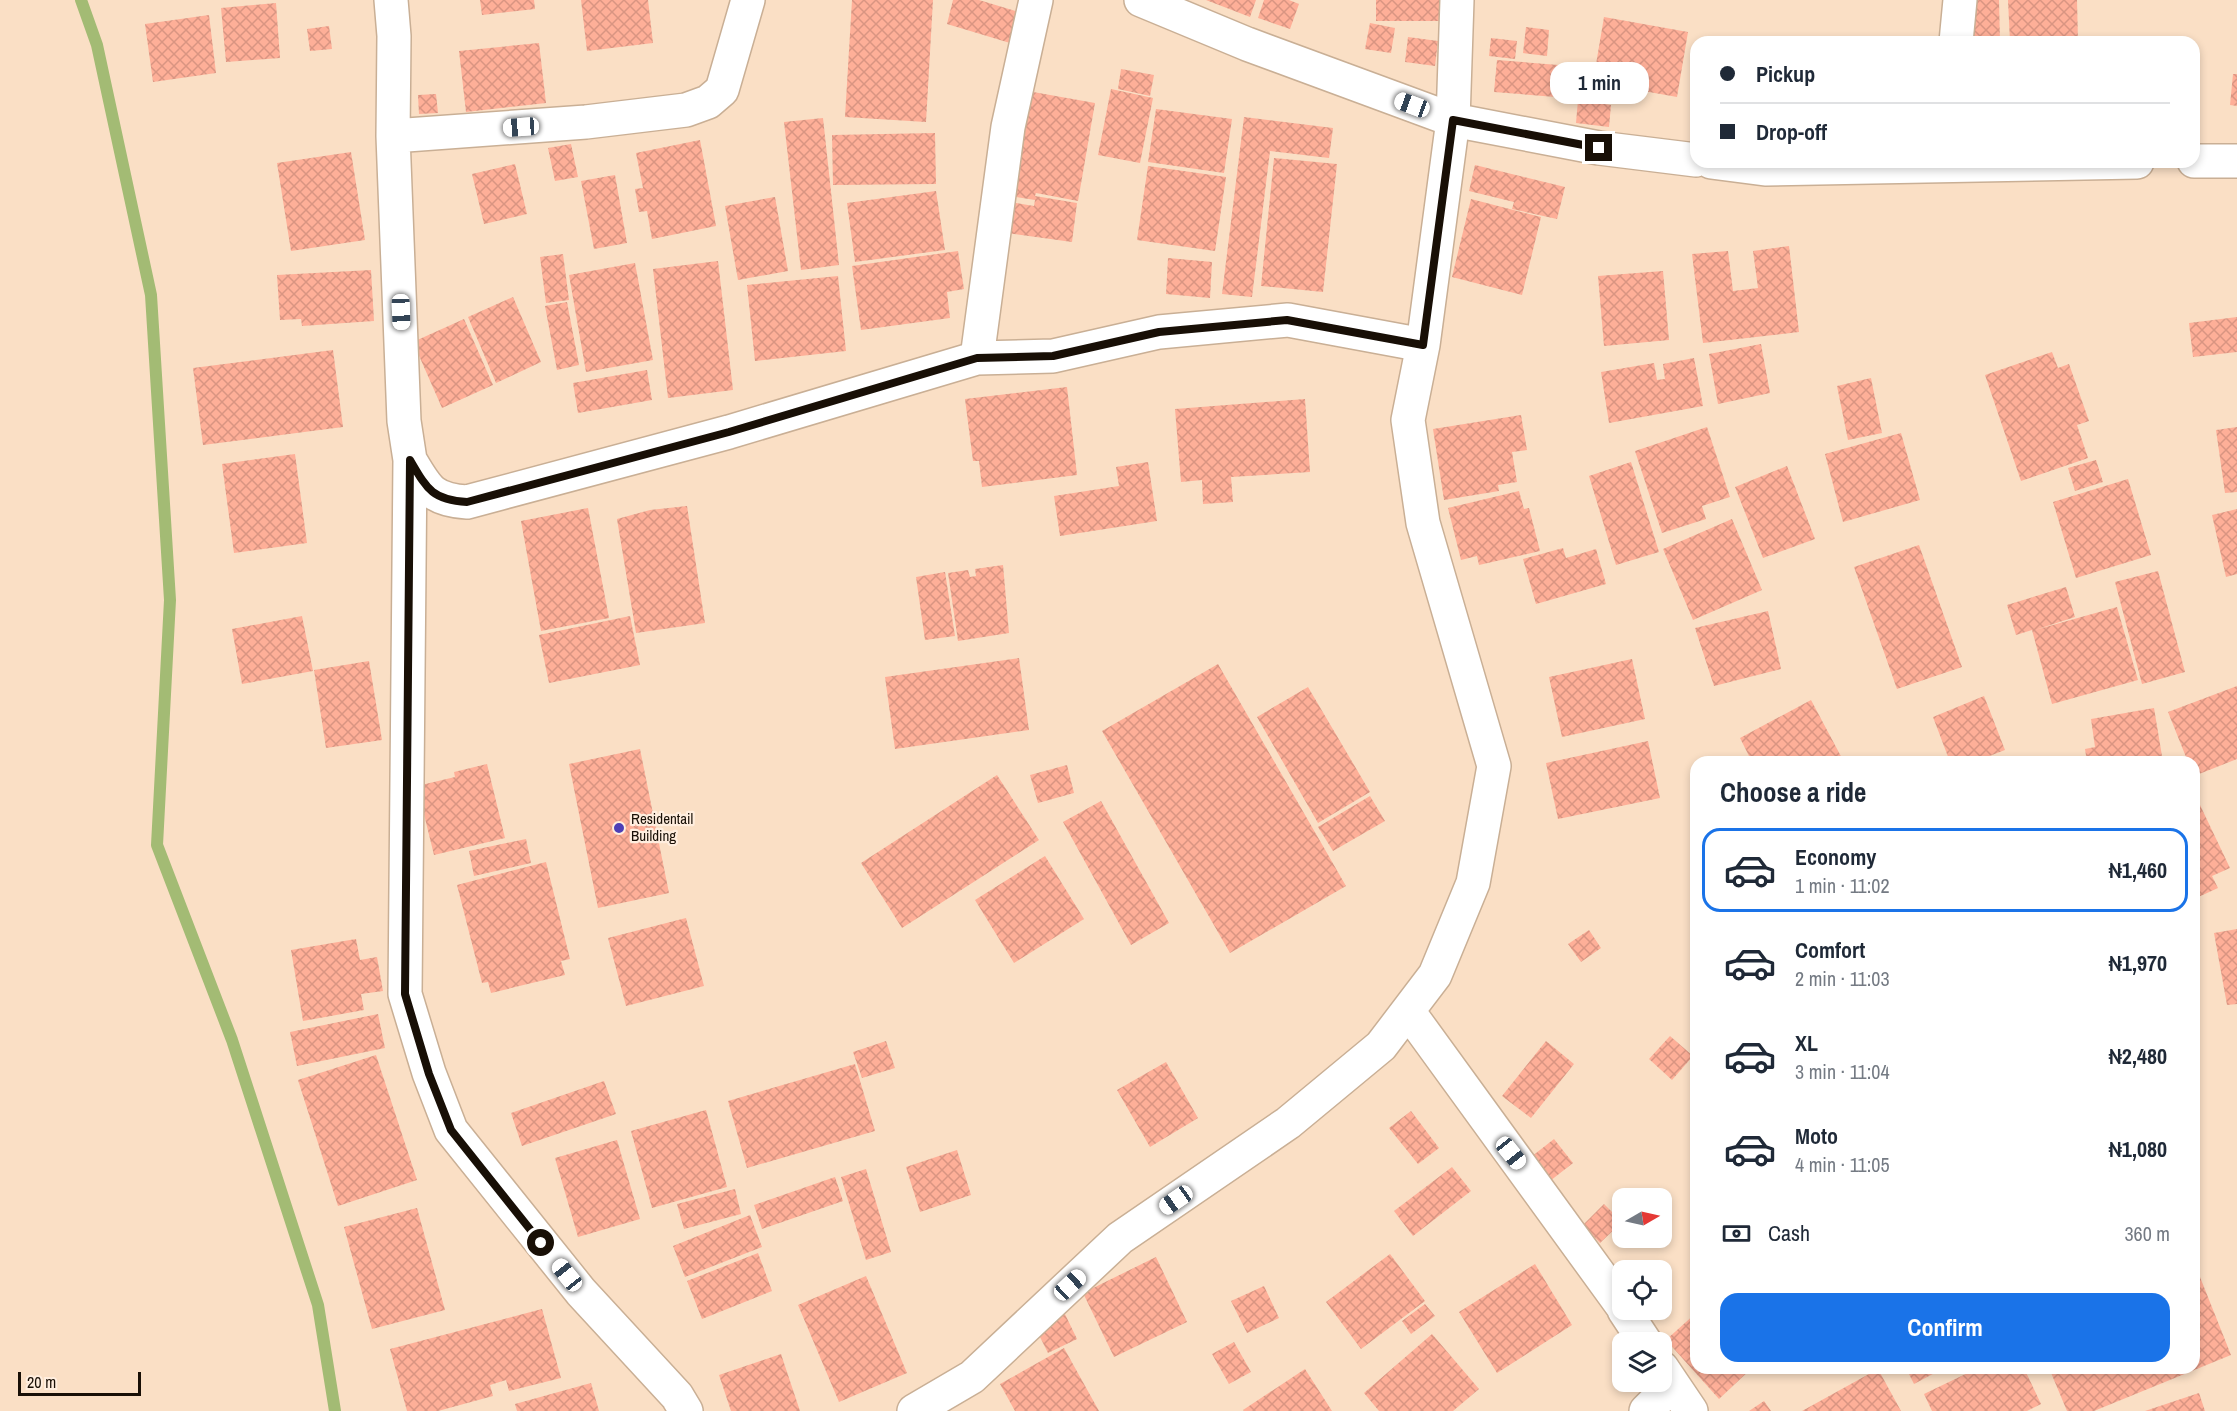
<!DOCTYPE html>
<html lang="en">
<head>
<meta charset="utf-8">
<style>
  body { margin:0; font-family:"Archivo Narrow",sans-serif; background:#f6f6f7; color:#1f2937; height:100vh; display:flex; flex-direction:column; font-size:22px; white-space:nowrap }
  * { box-sizing:border-box; margin:0 }
  p { font-size:20px; color:#747a83 }
  .icon { flex:none; width:33px; height:33px; fill:none; stroke:currentColor; stroke-width:2; stroke-linecap:round; stroke-linejoin:round }
  .map { position:relative; flex:1; overflow:hidden }
  .panel { position:absolute; left:1690px; top:756px; width:510px; height:618px; display:flex; flex-direction:column; background:#fff; border-radius:18px; box-shadow:0 3px 9px #0003 }
  .panel>* { flex:none }
  .hud { position:absolute; left:1690px; top:36px; width:510px; height:132px; border-radius:18px; box-shadow:0 3px 9px #0003; display:grid; align-content:center; height:132px; padding:0 30px; background:#fff }
  .needle { width:39px; rotate:81deg }
  .tools { position:absolute; left:1612px; top:1188px; display:grid; gap:12px }
  .tools a { display:grid; place-items:center; width:60px; height:60px; border-radius:12px; background:#fff; box-shadow:0 3px 9px #0003; font-size:30px }
  .scale { position:absolute; left:18px; bottom:15px; width:123px; box-sizing:border-box; padding-left:6px; border:3px solid #180f06; border-top:0; font-size:16px; line-height:21px; white-space:nowrap; color:#180f06; -webkit-text-stroke:4px #ffeedf; paint-order:stroke }
  .end { position:absolute; width:27px; height:27px; margin:-14px; border:8px solid #180f06; background:#fff; box-shadow:0 0 0 3px #fff }
  .from { border-radius:50% }
  .bubble { position:absolute; height:42px; border-radius:18px; background:#fff; box-shadow:0 3px 9px #0003; font-size:20px; font-weight:800; line-height:42px; text-align:center }
  .car { position:absolute; width:18px; height:36px; margin:-18px -9px; border-radius:8px; box-shadow:0 0 4px 2px #0007; background:linear-gradient(#fff 24%,#345 0 40%,#fff 0 76%,#345 0 86%,#fff 0) }
  .hud b { display:flex; align-items:center; gap:21px; height:57px; font-size:22px }
  .hud b+b { border-top:2px solid #e0e1e3 }
  .hud i { width:15px; height:15px; background:#1f2937 }
  ul { padding:0; list-style:none }
  li { display:flex; align-items:center; gap:18px; height:84px; margin:0 12px 9px; padding:0 18px; border:3px solid transparent; border-radius:18px }
  li div { flex:1 }
  li b { display:block; font-size:22px }
  li em { font-style:normal; font-weight:800 }
  li.current { border-color:#1a73e8 }
  li>.icon { width:54px; height:54px; stroke-width:1.5 }
  h2 { padding:0 30px; font-size:27px; line-height:72px }
  .pay { display:flex; align-items:center; gap:15px; height:66px; padding:0 30px; font-size:22px }
  .pay p { margin-inline-start:auto }
  .cta { display:flex; gap:12px; margin-top:auto; padding:12px 30px }
  .cta a { flex:1; height:69px; border-radius:18px; background:#1a73e8; color:#fff; font-size:24px; font-weight:800; line-height:69px; text-align:center }
  .map>svg:first-child { display:block }
  .lines { fill:none; stroke-linecap:round; stroke-linejoin:round }
  .stream { stroke:#a3bb74; stroke-width:12 }
  .building { fill:url(#building-cross-hatch) }
  .minor-casing { stroke:#c9af95; stroke-width:36 }
  .tertiary-casing { stroke:#c9af95; stroke-width:36 }
  .minor { stroke:#fff; stroke-width:33 }
  .tertiary { stroke:#fff; stroke-width:33 }
  .route { stroke:#180f06; stroke-width:8 }
  .poi-dot { fill:#4e3fb6; stroke:#ffeedf; stroke-width:2 }
  .labels { text-anchor:middle; stroke-width:4.5; stroke-linejoin:round; paint-order:stroke }
  .poi-label { font-size:15px; fill:#180f06; stroke:#ffeedf; text-anchor:start }
</style>
</head>
<body>
<div class="map">
<svg width="2237" height="1411" viewBox="0 0 2237 1411">
  <defs>
    <pattern id="building-cross-hatch" width="8" height="8" patternUnits="userSpaceOnUse" patternTransform="scale(1.5)"><rect width="8" height="8" fill="#feaf98"/><path d="M0 0l8 8M0 8l8-8" fill="none" stroke="#d99582"/></pattern>
  </defs>
  <rect width="100%" height="100%" fill="#fadfc5"/>
  <g class="lines">
    <!-- stream -->
    <path class="stream" d="M81,0L97,45L151,295L170,600L157,845L232,1040L318,1305L335,1411"/>
  </g>
  <!-- building -->
  <path class="building" d="M480,0H534L535,9L482,15Z
    M581,0H648L653,43L587,51Z
    M852,0H933L926,122L845,117Z
    M953,0H979L1019,12L1010,43L947,24Z
    M1206,0H1256L1250,17Z
    M1264,0H1289L1299,4L1290,29L1258,18Z
    M1376,0H1443L1444,21H1376Z
    M1973,0H1999L2000,42H1974Z
    M2008,0H2077L2078,42H2010Z
    M276,3L280,58L226,62L221,8Z
    M209,15L216,73L153,82L145,24Z
    M1604,17L1688,32L1677,97L1593,82Z
    M1370,23L1395,28L1391,53L1365,49Z
    M329,26L332,49L310,51L307,29Z
    M1526,27L1549,30L1547,56L1523,53Z
    M1408,37L1438,41L1435,66L1405,62Z
    M1491,38L1517,41L1515,59L1489,56Z
    M539,43L546,103L466,112L459,51Z
    M1497,60L1571,66L1568,98L1494,92Z
    M1121,69L1154,75L1150,96L1118,89Z
    M2233,74H2237V106L2230,105Z
    M1111,89L1153,98L1140,163L1098,155Z
    M1022,90L1095,103L1078,201L1036,193L1035,196L1077,203L1072,242L999,232L1004,201L1034,206L1035,200L1003,195Z
    M436,94L438,113L419,114L418,95Z
    M1578,100L1611,105L1609,127L1576,123Z
    M1156,109L1232,119L1224,173L1148,162Z
    M1244,117L1333,128L1329,158L1270,151L1252,297L1222,294Z
    M823,118L839,265L801,270L784,122Z
    M935,133L936,184L833,185L832,135Z
    M700,140L716,226L652,239L647,211L639,212L635,189L643,188L636,153Z
    M571,144L578,177L555,181L548,148Z
    M351,152L365,240L291,251L277,163Z
    M1274,158L1337,164L1323,292L1261,286Z
    M515,164L527,214L484,224L472,174Z
    M1475,165L1565,187L1557,219L1512,209L1514,202L1469,191Z
    M1148,166L1226,177L1215,251L1137,240Z
    M615,175L627,243L594,249L581,181Z
    M936,191L945,250L855,262L847,203Z
    M775,197L788,271L738,280L725,206Z
    M1471,199L1541,217L1522,295L1452,277Z
    M1789,246L1799,332L1703,343L1692,254L1728,251L1733,291L1758,288L1753,251Z
    M958,251L964,289L947,292L950,318L861,330L852,266Z
    M563,254L569,300L546,303L540,257Z
    M1168,258L1212,262L1210,298L1166,294Z
    M718,261L733,390L668,398L653,269Z
    M635,263L653,360L586,372L569,275Z
    M371,270L374,321L302,326L301,319L280,320L277,275Z
    M1663,271L1669,340L1604,346L1598,276Z
    M838,276L846,351L755,361L747,285Z
    M513,297L541,362L496,383L468,317Z
    M567,302L579,365L557,370L545,306Z
    M2237,317V352L2193,357L2189,323Z
    M464,319L493,385L442,408L413,342Z
    M1761,344L1770,393L1718,404L1709,354Z
    M333,350L343,427L203,445L193,368Z
    M2052,352L2058,368L2069,364L2089,421L2077,425L2088,458L2021,481L1985,375Z
    M1694,358L1703,406L1609,423L1601,372L1654,363L1657,380L1665,379L1663,364Z
    M647,370L652,400L578,413L573,383Z
    M1871,378L1882,433L1848,440L1837,386Z
    M1067,387L1077,475L982,487L979,461H973L965,399Z
    M1305,399L1310,472L1231,477L1233,502L1203,504L1202,480L1181,482L1175,409Z
    M1521,415L1527,450L1512,452L1517,482L1498,485L1499,491L1444,500L1433,429Z
    M1707,427L1730,497L1702,506L1706,519L1662,533L1635,451Z
    M2237,427V492L2225,493L2216,430Z
    M1901,433L1920,500L1843,522L1825,454Z
    M295,454L307,543L234,553L222,464Z
    M2096,460L2103,482L2075,491L2068,468Z
    M1148,462L1157,521L1060,536L1054,496L1119,486L1116,467Z
    M1631,462L1659,552L1616,565L1589,476Z
    M1787,466L1815,539L1763,558L1735,487Z
    M2128,479L2151,555L2076,578L2053,502Z
    M1519,491L1524,509L1529,508L1540,551L1479,565L1477,556L1461,560L1448,508Z
    M687,506L705,623L636,633L617,519L650,510Z
    M588,508L609,618L541,631L521,521Z
    M2237,509V574L2226,577L2212,515Z
    M1732,519L1762,590L1693,620L1663,549Z
    M1919,545L1962,667L1897,689L1854,567Z
    M1563,548L1566,558L1596,549L1606,584L1536,604L1523,559Z
    M1003,565L1009,633L958,641L948,573L968,570L970,577L976,576L975,569Z
    M2158,571L2185,672L2142,684L2115,582Z
    M945,572L955,636L925,640L916,577Z
    M2066,587L2075,617L2035,630L2117,607L2138,680L2052,704L2032,630L2016,635L2007,605Z
    M1768,611L1781,669L1714,686L1695,628Z
    M302,616L313,671L242,684L232,629Z
    M630,616L640,665L549,683L539,635Z
    M1019,658L1029,730L895,749L885,677Z
    M1632,659L1645,719L1562,737L1549,677Z
    M369,661L382,740L326,748L314,670Z
    M1218,664L1346,886L1230,953L1102,731Z
    M2237,686V759L2194,776V762H2188L2168,712Z
    M1308,687L1370,792L1318,823L1257,717Z
    M1984,696L2005,750L1974,762H1950L1933,717Z
    M1811,700L1844,762H1752L1740,738Z
    M2154,708L2163,762H2087L2085,749L2095,747L2091,719Z
    M1648,741L1660,798L1558,819L1546,763Z
    M640,749L669,893L598,908L569,764Z
    M487,764L505,838L434,855L417,786L455,777L454,772Z
    M1067,765L1074,793L1038,803L1030,775Z
    M997,775L1039,840L902,928L861,863Z
    M1370,796L1385,821L1333,851L1318,827Z
    M1101,801L1169,923L1131,945L1063,822Z
    M2200,805L2230,868L2212,876L2218,888L2194,899V807Z
    M526,839L531,863L474,876L469,851Z
    M1045,856L1084,919L1014,963L975,900Z
    M546,862L570,959L561,961L565,975L491,993L488,982L482,983L457,885Z
    M686,918L704,986L626,1006L608,938Z
    M2237,929V1004L2227,1005L2214,933Z
    M1589,930L1601,948L1581,962L1568,944Z
    M356,939L360,960L377,957L383,991L361,994L364,1010L303,1021L291,950Z
    M378,1014L385,1048L297,1066L290,1032Z
    M1670,1036L1693,1056L1672,1080L1649,1059Z
    M886,1041L895,1068L862,1078L853,1052Z
    M1546,1041L1574,1064L1531,1118L1502,1096Z
    M376,1055L417,1180L338,1206L298,1080Z
    M1166,1062L1198,1118L1150,1147L1117,1090Z
    M855,1064L875,1131L747,1168L728,1101Z
    M604,1081L616,1114L522,1146L511,1113Z
    M706,1110L727,1187L652,1208L631,1131Z
    M1411,1111L1439,1148L1418,1164L1389,1128Z
    M1554,1139L1573,1163L1541,1188L1522,1164Z
    M617,1140L640,1219L578,1237L555,1158Z
    M957,1150L971,1195L920,1212L906,1167Z
    M1452,1167L1471,1191L1413,1236L1394,1211Z
    M866,1169L891,1252L866,1260L841,1177Z
    M835,1177L843,1201L762,1229L754,1205Z
    M735,1189L741,1214L684,1229L677,1204Z
    M1604,1204L1622,1222L1600,1243L1583,1225Z
    M417,1208L445,1310L372,1329L344,1227Z
    M750,1215L762,1247L685,1277L673,1246Z
    M758,1253L772,1291L702,1319L687,1281Z
    M1390,1254L1425,1301L1361,1349L1326,1302Z
    M1156,1257L1187,1322L1114,1357L1083,1293Z
    M1535,1264L1572,1325L1497,1373L1459,1312Z
    M866,1276L907,1373L839,1402L798,1305Z
    M2200,1277L2231,1355L2094,1411H2067L2049,1368H2194V1279Z
    M1264,1286L1279,1318L1247,1333L1231,1301Z
    M1425,1304L1435,1316L1411,1334L1402,1321Z
    M542,1309L561,1378L509,1391L506,1380L490,1385L493,1396L438,1411H407L390,1349Z
    M1063,1310L1077,1339L1048,1353L1034,1325Z
    M1696,1313V1368H1752L1719,1399L1666,1340Z
    M1432,1334L1479,1389L1453,1411H1379L1364,1393Z
    M1234,1342L1251,1372L1229,1384L1212,1354Z
    M1064,1348L1099,1411H1015L1000,1384Z
    M781,1354L800,1411H731L719,1375Z
    M1906,1368H1944L1914,1384Z
    M1978,1368H2024L2041,1404L2027,1411H1932L1924,1394Z
    M1305,1369L1332,1411H1244L1243,1410Z
    M1878,1369L1901,1411H1802Z
    M591,1383L599,1411H517L515,1404Z
    M2199,1393L2205,1411H2145Z
    M1764,1401L1771,1411H1749Z"/>
  <g class="lines">
    <defs>
      <path id="minor" d="M391,0L394,36L393,136L404,421L410,460L405,994L429,1073L451,1130L581,1292L677,1396L686,1411
        M1956,42L1960,0
        M393,136L586,122L686,110L708,102L722,90L748,0
        M977,358L1008,127L1036,0
        M410,460C427,489 432,500 467,502L729,432L977,358L1053,356L1159,332L1288,320L1423,345
        M1408,1011L1623,1307
        M1624,1310L1645,1342
        M1662,1368L1691,1411
        M914,1411L972,1377L1120,1238L1288,1123L1381,1046L1435,975L1473,883L1494,766L1423,523L1408,420L1423,345L1453,120L1457,0
        M1646,1411L1672,1385"/>
      <path id="tertiary" d="M1141,0L1247,44L1453,120L1599,148L1696,160
        M2194,161H2237
        M1711,162L1765,169L2137,162"/>
    </defs>
    <!-- minor casing -->
    <use href="#minor" class="minor-casing"/>
    <!-- tertiary casing -->
    <use href="#tertiary" class="tertiary-casing"/>
    <!-- minor -->
    <use href="#minor" class="minor"/>
    <!-- tertiary -->
    <use href="#tertiary" class="tertiary"/>
  </g>
  <g class="lines">
    <!-- route -->
    <path class="route" d="M541,1243L451,1130L429,1074L405,994L410,460C427,489 432,500 467,502L729,432L977,358L1053,356L1159,332L1287,320L1423,345L1453,120L1599,148"/>
  </g>
  <!-- markers -->
  <circle class="poi-dot" cx="619" cy="828" r="6"/>
  <g class="labels">
    <!-- poi labels -->
    <g class="poi-label">
      <text x="631" y="824">Residentail<tspan x="631" dy="17">Building</tspan></text>
    </g>
  </g>
</svg>
<div class="tools">
<a><svg class="needle" viewBox="-14 -14 28 28"><path d="M0-13l5 13h-10z" fill="#e53935"/><path d="M0 13l5-13h-10z" fill="#747a83"/></svg></a>
<a><svg class="icon" aria-label="locate" viewBox="0 0 24 24"><circle cx="12" cy="12" r="6"/><path d="M12 2v4M12 18v4M2 12h4M18 12h4"/></svg></a>
<a><svg class="icon" aria-label="layers" viewBox="0 0 24 24"><path d="M12 4l9 5-9 5-9-5zM3 14l9 5 9-5"/></svg></a>
</div>
<div class="scale">20 m</div>
<i class="end from" style="left:541px;top:1243px"></i>
<i class="end" style="left:1599px;top:148px"></i>
<div class="bubble" style="left:1550px;top:62px;width:99px">1 min</div>
<i class="car" style="left:1412px;top:105px;rotate:290deg"></i>
<i class="car" style="left:521px;top:127px;rotate:266deg"></i>
<i class="car" style="left:401px;top:312px;rotate:178deg"></i>
<i class="car" style="left:1511px;top:1153px;rotate:141deg"></i>
<i class="car" style="left:1176px;top:1200px;rotate:235deg"></i>
<i class="car" style="left:567px;top:1275px;rotate:321deg"></i>
<i class="car" style="left:1070px;top:1285px;rotate:47deg"></i>
<div class="hud">
<b><i class="from"></i>Pickup</b>
<b><i></i>Drop-off</b>
</div>
<section class="panel">
<h2>Choose a ride</h2>
<ul>
<li class="current"><svg class="icon" aria-label="car" viewBox="0 0 24 24"><path d="M5 17H2v-5l4-1 3-4h7l3 4 3 1v5h-3M9 17h6M6 11h13"/><circle cx="7" cy="17" r="2"/><circle cx="17" cy="17" r="2"/></svg><div><b>Economy</b><p>1 min · 11:02</p></div><em>₦1,460</em></li>
<li><svg class="icon" aria-label="car" viewBox="0 0 24 24"><path d="M5 17H2v-5l4-1 3-4h7l3 4 3 1v5h-3M9 17h6M6 11h13"/><circle cx="7" cy="17" r="2"/><circle cx="17" cy="17" r="2"/></svg><div><b>Comfort</b><p>2 min · 11:03</p></div><em>₦1,970</em></li>
<li><svg class="icon" aria-label="car" viewBox="0 0 24 24"><path d="M5 17H2v-5l4-1 3-4h7l3 4 3 1v5h-3M9 17h6M6 11h13"/><circle cx="7" cy="17" r="2"/><circle cx="17" cy="17" r="2"/></svg><div><b>XL</b><p>3 min · 11:04</p></div><em>₦2,480</em></li>
<li><svg class="icon" aria-label="car" viewBox="0 0 24 24"><path d="M5 17H2v-5l4-1 3-4h7l3 4 3 1v5h-3M9 17h6M6 11h13"/><circle cx="7" cy="17" r="2"/><circle cx="17" cy="17" r="2"/></svg><div><b>Moto</b><p>4 min · 11:05</p></div><em>₦1,080</em></li>
</ul>
<div class="pay"><svg class="icon" aria-label="cash" viewBox="0 0 24 24"><path d="M3 7h18v10H3z"/><circle cx="12" cy="12" r="2"/></svg>Cash<p>360 m</p></div>
<div class="cta"><a>Confirm</a></div>
</section>
</div>
</body>
</html>
